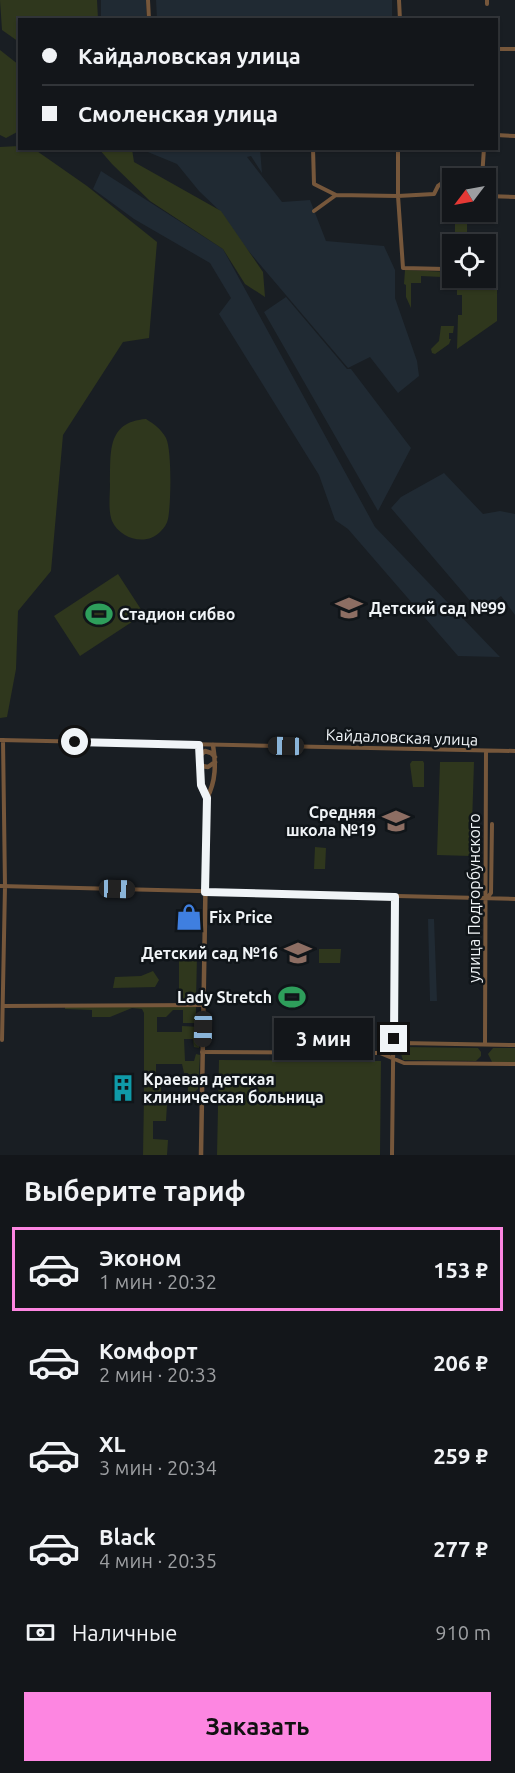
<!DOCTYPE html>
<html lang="ru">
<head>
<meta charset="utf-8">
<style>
  body { margin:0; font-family:Ubuntu,sans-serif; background:#1c1f23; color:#f1f3f6; height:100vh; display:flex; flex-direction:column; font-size:22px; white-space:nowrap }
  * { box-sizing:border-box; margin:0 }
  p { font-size:20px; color:#9d9fa2 }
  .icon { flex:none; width:33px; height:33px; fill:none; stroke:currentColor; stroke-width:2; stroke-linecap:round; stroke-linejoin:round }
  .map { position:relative; height:1155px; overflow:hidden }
  .details { display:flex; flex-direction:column; background:#13161a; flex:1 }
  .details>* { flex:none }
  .hud { position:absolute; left:18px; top:18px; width:480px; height:132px; border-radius:0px; box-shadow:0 2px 4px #0004,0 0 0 2px #323539; display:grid; align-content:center; height:132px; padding:0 24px; background:#13161a }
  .needle { width:39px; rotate:238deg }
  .tools { position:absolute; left:442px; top:168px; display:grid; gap:12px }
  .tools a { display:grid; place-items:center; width:54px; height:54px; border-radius:0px; background:#13161a; box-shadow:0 2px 4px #0004,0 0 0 2px #323539; font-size:30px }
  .end { position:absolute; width:27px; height:27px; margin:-14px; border:8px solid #f0f4f7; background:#111; box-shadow:0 0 0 3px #111 }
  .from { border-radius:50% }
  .bubble { position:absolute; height:42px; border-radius:0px; background:#13161a; box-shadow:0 2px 4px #0004,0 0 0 2px #323539; font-size:20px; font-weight:700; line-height:42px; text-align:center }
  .car { position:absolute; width:18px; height:36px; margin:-18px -9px; border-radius:8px; box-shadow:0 0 4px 2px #0007; background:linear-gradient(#222 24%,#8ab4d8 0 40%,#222 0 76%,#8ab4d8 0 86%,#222 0) }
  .hud b { display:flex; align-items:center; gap:21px; height:57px; font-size:22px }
  .hud b+b { border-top:2px solid #323539 }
  .hud i { width:15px; height:15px; background:#f1f3f6 }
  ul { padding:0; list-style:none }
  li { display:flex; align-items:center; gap:18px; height:84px; margin:0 12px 9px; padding:0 12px; border:3px solid transparent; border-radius:0px }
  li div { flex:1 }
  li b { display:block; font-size:22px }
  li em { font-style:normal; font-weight:700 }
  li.active { border-color:#fd86e1 }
  li>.icon { width:54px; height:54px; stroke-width:1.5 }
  h2 { padding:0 24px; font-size:27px; line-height:72px }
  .pay { display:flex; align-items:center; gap:15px; height:66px; padding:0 24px; font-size:22px }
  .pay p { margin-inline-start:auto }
  .button { display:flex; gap:12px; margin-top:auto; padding:12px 24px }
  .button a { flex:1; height:69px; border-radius:0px; background:#fd86e1; color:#111; font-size:24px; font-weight:700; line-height:69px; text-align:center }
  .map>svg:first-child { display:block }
  .built { fill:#202a33 }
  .green { fill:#2f371d }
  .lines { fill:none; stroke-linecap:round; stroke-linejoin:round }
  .minor { stroke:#76573b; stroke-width:4 }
  .tertiary { stroke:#76573b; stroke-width:4.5 }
  .route { stroke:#f0f4f7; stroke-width:8 }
  .labels { text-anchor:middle; stroke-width:5; stroke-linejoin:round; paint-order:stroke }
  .poi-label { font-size:16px; font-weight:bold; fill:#f0f4f7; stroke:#101519; text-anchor:start }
  .street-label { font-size:16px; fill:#f0f4f7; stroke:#101519 }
</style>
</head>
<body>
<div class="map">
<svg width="515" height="1155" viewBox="0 0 515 1155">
  <rect width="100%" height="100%" fill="#191e23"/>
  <!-- built -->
  <path class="built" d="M101,0H146V19H101Z
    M156,0H392V19H157Z
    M144,148L260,149L262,173L251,156L247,157L282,202L310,200L326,241L384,246L395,270V298L417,361L419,376L398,393L370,357L348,368L240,241L221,212L199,191L177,164L143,150Z
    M101,171L223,249L375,527L500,657L458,656L348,529L335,520L319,475L219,314L231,298L210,263L134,219L93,189Z
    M286,297L347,369H351L411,448L378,511L264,312Z
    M444,473L483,514L500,511L515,514V615L501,596L489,605L478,610L391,508L401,497Z
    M428,919H434L437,1001H430Z"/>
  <!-- green -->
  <path class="green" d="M0,0H97L98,19L20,20L19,42L2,30Z
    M0,50L19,65V131L6,138L0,135Z
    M19,146L20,148L34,149L87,186L157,242L149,338L123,342L63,435L51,571L18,611L16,669L7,717L0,718V147Z
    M99,149H132L134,162L221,211L263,272L265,297L245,284L223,249L150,201L112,164Z
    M455,212H467V234H455Z
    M449,269H453V283L442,282V277L421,276V283H411V308L406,297V285L404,284L405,270L449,272Z
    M486,270H497V321L457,349L458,315H462V295H457V278H486Z
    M441,326H454L453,333H449V339H451L449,344L435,354L432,353L431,349L439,341Z
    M146,419C154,424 161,429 166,438C172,450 171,505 168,519C167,524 164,528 161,531C147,547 120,539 112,521C108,510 110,496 110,484C111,453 106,422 146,419Z
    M118,574L144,614L80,656L54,616Z
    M412,761H423L424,763V787H413L410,764Z
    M440,762H474L471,856L437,855Z
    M315,847L326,848L325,869H314Z
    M319,949H341L340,963H319Z
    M197,955L196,1001L179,1003V956Z
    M153,971L159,980L155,987L113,988L115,977L141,976Z
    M65,1007H196V1023H183V1010H173L166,1017H157V1032H182V1026L200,1027L199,1048L194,1047L193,1039H184L185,1061H194L196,1054L200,1055L198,1089L192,1094H188V1073H184L182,1064H156V1076H161V1093L144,1092V1013L142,1009L132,1008L110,1017H92V1010L65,1009Z
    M403,1047L478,1048L481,1052V1056L476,1061L403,1060L401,1054Z
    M493,1048H515V1062H492L488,1054Z
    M219,1060L381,1061L380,1155H217Z
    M146,1097H155L154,1106L167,1104L166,1121H153V1139L168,1140L167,1155H143L144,1098Z"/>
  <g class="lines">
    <!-- minor -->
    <path class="minor" d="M148,0L149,20
      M399,0L400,20
      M487,4V0
      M496,49H515
      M496,135L515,136
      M313,148L314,184L336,195
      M482,178L484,148
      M445,181L438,186L434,194L398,196L403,268L445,269
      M450,182L453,184
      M486,196L515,197
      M314,211L336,195L398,196V148
      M0,740L515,751
      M0,886L515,899
      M486,899L491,893L492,824
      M3,1006L203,1005
      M2,1040L5,886L3,740
      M485,1044L486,751
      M202,1052L380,1053L404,1063L515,1064
      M380,1052L393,1045L402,1043L515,1045
      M392,1155L395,897"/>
    <!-- tertiary -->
    <path class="tertiary" d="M199,745L201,785L207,798L201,1155
      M199,757L205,751L211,753L215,757
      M199,762L202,766L208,767L215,762
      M207,798C216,781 216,764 213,745"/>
  </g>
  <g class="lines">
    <!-- route -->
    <path class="route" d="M75,742L199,745L201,785L207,798L205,892L395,897L394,1039"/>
  </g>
  <!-- icons -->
  <defs>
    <symbol id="school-bare" viewBox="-9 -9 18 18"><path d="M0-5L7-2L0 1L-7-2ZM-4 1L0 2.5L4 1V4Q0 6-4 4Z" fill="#8d6e63" stroke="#101519" stroke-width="2.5" paint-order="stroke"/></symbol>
    <symbol id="stadium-bare" viewBox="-9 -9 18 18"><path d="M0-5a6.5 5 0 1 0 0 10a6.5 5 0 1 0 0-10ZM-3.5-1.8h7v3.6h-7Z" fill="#2e9e5b" stroke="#101519" stroke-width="2.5" paint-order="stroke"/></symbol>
    <symbol id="shop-bare" viewBox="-9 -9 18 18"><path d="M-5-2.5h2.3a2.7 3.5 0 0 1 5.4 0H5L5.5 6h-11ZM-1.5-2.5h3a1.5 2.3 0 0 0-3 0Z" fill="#3f7fe0" stroke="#101519" stroke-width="2.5" paint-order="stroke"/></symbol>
    <symbol id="building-bare" viewBox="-9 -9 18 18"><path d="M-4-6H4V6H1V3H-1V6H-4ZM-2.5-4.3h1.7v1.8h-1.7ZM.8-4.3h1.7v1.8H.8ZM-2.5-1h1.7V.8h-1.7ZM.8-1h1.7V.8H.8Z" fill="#0f9aa8" stroke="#101519" stroke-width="2.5" paint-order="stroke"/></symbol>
  </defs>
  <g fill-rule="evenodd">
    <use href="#school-bare" x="330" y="589" width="38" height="38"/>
    <use href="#stadium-bare" x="80" y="595" width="38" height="38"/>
    <use href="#school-bare" x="377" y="802" width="38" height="38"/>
    <use href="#shop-bare" x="170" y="898" width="38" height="38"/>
    <use href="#school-bare" x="279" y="934" width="38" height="38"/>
    <use href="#stadium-bare" x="273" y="978" width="38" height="38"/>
    <use href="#building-bare" x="104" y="1069" width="38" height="38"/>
  </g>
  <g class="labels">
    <!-- poi labels -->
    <g class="poi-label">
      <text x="369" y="614">Детский сад №99</text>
      <text x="119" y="620">Стадион сибво</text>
      <text x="376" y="818" text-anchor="end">Средняя<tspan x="376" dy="18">школа №19</tspan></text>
      <text x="209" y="923">Fix Price</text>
      <text x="278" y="959" text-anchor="end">Детский сад №16</text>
      <text x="272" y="1003" text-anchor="end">Lady Stretch</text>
      <text x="143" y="1085">Краевая детская<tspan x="143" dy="18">клиническая больница</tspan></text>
    </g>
    <!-- street labels -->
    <g class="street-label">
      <text transform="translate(402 737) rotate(2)" y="6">Кайдаловская улица</text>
      <text transform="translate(474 898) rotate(-90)" y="6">улица Подгорбунского</text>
    </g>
  </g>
</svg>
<div class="tools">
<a><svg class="needle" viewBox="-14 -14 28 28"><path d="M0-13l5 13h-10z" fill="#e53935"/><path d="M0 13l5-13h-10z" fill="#9d9fa2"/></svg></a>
<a><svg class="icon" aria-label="locate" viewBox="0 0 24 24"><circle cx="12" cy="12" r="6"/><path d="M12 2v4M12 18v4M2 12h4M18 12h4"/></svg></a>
</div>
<i class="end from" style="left:75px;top:742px"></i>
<i class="end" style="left:394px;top:1039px"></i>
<div class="bubble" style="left:274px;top:1018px;width:99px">3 мин</div>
<i class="car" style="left:286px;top:746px;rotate:271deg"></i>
<i class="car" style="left:117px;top:889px;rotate:92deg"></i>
<i class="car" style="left:203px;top:1029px;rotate:181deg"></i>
<div class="hud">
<b><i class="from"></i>Кайдаловская улица</b>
<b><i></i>Смоленская улица</b>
</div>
</div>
<section class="details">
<h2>Выберите тариф</h2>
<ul>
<li class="active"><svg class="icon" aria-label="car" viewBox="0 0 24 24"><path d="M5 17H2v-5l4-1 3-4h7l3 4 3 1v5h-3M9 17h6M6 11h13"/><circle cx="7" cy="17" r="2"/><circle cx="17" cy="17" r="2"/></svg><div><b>Эконом</b><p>1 мин · 20:32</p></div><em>153 ₽</em></li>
<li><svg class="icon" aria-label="car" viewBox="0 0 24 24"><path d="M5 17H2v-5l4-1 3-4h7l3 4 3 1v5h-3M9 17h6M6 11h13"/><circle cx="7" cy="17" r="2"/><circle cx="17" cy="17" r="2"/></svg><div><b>Комфорт</b><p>2 мин · 20:33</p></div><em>206 ₽</em></li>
<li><svg class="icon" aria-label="car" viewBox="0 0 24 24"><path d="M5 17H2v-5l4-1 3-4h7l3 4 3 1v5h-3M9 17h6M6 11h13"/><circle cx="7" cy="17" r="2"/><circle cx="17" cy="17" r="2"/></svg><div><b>XL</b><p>3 мин · 20:34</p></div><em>259 ₽</em></li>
<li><svg class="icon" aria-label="car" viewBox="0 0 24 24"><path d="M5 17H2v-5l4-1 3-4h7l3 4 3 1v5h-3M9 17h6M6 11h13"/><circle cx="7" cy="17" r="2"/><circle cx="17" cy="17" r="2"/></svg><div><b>Black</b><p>4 мин · 20:35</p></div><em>277 ₽</em></li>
</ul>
<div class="pay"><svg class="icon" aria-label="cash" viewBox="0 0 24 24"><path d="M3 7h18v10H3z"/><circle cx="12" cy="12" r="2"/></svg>Наличные<p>910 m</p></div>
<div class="button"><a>Заказать</a></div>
</section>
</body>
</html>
